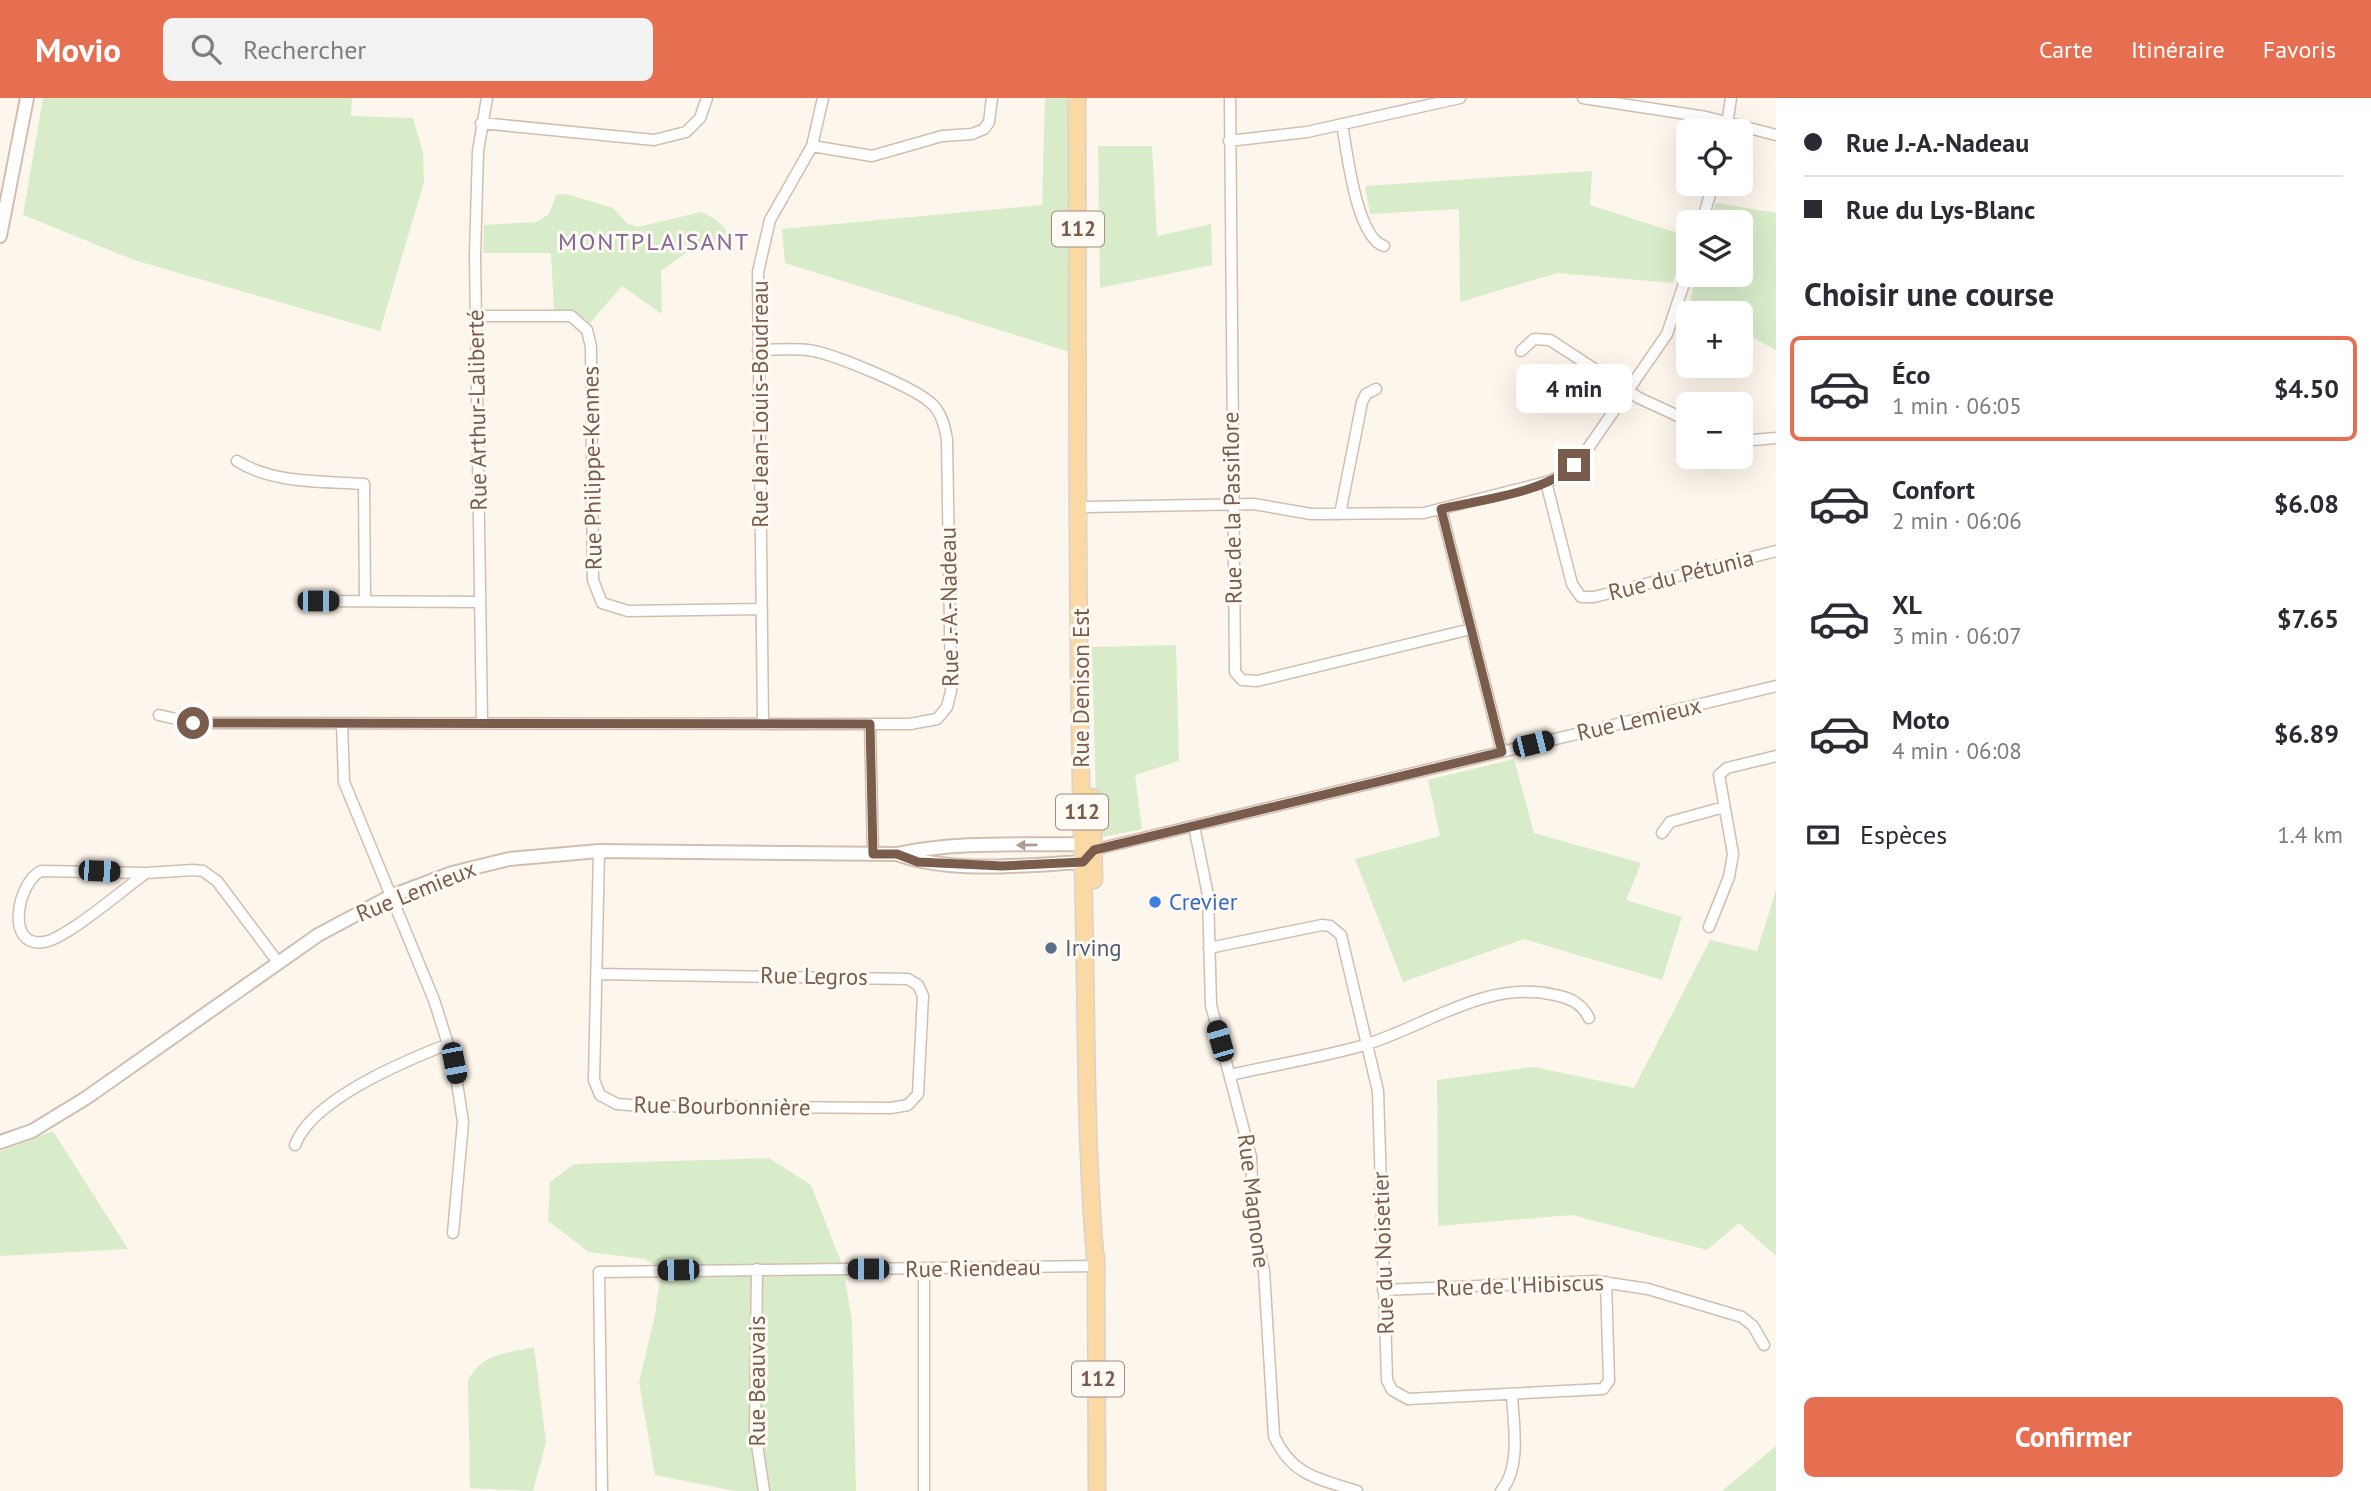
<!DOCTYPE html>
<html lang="fr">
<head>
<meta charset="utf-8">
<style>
  body { margin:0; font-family:"PT Sans",sans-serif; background:#f2f2f3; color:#2b2b33; height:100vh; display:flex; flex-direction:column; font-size:26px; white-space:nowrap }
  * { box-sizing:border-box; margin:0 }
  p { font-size:23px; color:#7c7c81 }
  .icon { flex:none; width:38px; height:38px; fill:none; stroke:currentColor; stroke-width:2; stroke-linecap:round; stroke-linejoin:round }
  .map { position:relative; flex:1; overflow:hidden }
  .side { display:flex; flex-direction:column; background:#fff; width:595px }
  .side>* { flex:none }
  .guide { display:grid; align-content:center; height:154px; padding:0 28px; background:#fff }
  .controls { position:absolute; left:1676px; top:21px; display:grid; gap:14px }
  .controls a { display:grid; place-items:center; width:77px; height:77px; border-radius:10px; background:#fff; box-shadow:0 7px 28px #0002; font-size:35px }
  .end { position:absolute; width:32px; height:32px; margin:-16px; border:9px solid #7a5c4d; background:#fff; box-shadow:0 0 0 4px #fff }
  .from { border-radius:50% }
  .bubble { position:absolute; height:49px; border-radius:10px; background:#fff; box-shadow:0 7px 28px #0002; font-size:23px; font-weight:800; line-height:49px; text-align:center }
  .car { position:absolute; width:21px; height:42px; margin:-21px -10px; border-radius:9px; box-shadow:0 0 5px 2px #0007; background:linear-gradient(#222 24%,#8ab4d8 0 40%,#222 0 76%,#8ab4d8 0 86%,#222 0) }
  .guide b { display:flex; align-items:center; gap:24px; height:66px; font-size:26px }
  .guide b+b { border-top:2px solid #e1e1e2 }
  .guide i { width:18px; height:18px; background:#2b2b33 }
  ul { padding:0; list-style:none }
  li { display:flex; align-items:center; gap:21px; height:105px; margin:0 14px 10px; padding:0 14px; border:4px solid transparent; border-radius:10px }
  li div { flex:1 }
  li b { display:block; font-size:26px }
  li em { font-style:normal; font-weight:800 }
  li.current { border-color:#e76f51 }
  li>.icon { width:63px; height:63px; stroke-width:1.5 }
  h2 { padding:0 28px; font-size:32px; line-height:84px }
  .pay { display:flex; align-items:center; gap:18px; height:77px; padding:0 28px; font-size:26px }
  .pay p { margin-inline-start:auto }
  .action { display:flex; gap:14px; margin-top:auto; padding:14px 28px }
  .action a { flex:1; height:80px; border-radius:10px; background:#e76f51; color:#fff; font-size:28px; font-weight:800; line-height:80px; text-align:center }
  header { display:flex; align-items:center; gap:42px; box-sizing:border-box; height:98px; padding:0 35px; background:#e76f51; color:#fff }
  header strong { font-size:33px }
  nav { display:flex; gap:38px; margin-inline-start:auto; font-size:24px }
  .search { width:490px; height:63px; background:#f2f2f3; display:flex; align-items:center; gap:18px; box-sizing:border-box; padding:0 24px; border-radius:10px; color:#7c7c81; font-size:26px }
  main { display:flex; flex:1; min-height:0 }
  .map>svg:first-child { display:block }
  .green { fill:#d8ecc9 }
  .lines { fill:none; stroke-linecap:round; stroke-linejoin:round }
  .minor-casing { stroke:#d1beb0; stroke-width:13 }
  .tertiary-casing { stroke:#d1beb0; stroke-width:16 }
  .primary-casing { stroke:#dad1cd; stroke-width:19 }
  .minor { stroke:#fff; stroke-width:10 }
  .tertiary { stroke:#fff; stroke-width:12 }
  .primary { stroke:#fbd9a5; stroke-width:16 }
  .oneway { fill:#af9d94 }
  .route { stroke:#7a5c4d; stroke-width:9 }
  .shop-dot { fill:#3f7fe0; stroke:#fffaf3; stroke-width:2.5 }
  .service-dot { fill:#5c6f8a; stroke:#fffaf3; stroke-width:2.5 }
  .labels { text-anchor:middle; stroke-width:6; stroke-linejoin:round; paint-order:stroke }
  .shield { fill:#fffaf3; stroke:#a28b7f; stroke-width:2 }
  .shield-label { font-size:21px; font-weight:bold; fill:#7a5c4d }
  .street-label { font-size:23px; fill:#7a5c4d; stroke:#fffaf3 }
  .shop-label { font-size:23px; fill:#366cbe; stroke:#fffaf3; text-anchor:start }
  .service-label { font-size:23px; fill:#4e5e75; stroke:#fffaf3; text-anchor:start }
  .neighbourhood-label { font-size:24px; letter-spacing:2px; fill:#846695; stroke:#fffaf3 }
</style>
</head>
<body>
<header>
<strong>Movio</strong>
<div class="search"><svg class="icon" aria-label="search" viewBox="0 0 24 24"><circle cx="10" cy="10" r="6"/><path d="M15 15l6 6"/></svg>Rechercher</div>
<nav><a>Carte</a><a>Itinéraire</a><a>Favoris</a></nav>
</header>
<main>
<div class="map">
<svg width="1776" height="1393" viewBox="0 0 1776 1393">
  <rect width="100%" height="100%" fill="#fdf6ec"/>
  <!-- green -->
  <path class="green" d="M43,0H352L351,18L413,20L423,54L424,84L380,233L134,162L23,117Z
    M1045,0H1069L1076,342L1073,255L785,165L782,131L1042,107Z
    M1098,48H1152L1157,138L1211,126L1212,167L1100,190Z
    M1592,73L1590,107L1687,138L1673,185L1557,175L1460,204L1459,111L1370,116L1365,88Z
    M567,96L613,110L628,126L638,129L701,114C716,119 730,133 733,148L693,150L661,173L662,216L622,188L590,225L577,215L554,212L551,155H483L484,127L536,124L549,116L556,97Z
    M1716,105L1776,115V252L1741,233V215H1708L1690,206L1695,177H1741V124H1710Z
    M1176,547L1179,663L1135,677L1142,731L1097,740L1092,549Z
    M1514,661L1534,735L1641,765L1626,802L1682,819L1662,882L1524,841L1403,884L1355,761L1440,738L1428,682Z
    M1776,792V1158L1739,1125L1707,1152L1572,1117L1438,1128L1437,982L1534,969L1634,990L1710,842L1757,853Z
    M53,1033L128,1151L0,1158V1053Z
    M769,1060L811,1087L843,1169L852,1223L856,1393H735L655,1377L639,1284L655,1217L661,1172L645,1161L589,1154L548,1123L550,1084L574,1066Z
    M534,1249L546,1344L533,1393L470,1390L468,1282C484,1254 505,1256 534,1249Z
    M1776,1348V1393H1722Z"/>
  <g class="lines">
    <defs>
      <path id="minor" d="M1230,0L1235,574L1242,582L1257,583L1471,531
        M1583,0L1706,19L1776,37
        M481,25L654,42L686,34L700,20L707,0
        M1342,26C1347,53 1356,139 1384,148
        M1726,33L1731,0
        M1229,43L1307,34L1460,0
        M812,48L872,58L942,38L972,36L984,31L989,24L992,0
        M1702,124L1713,86
        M476,218H571L587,232L591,249L593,482L602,505L628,513L762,511
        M1521,253L1534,241L1550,242L1639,300L1689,323
        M1741,343L1776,340
        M237,363C273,386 323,383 364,386L365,503
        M1546,384L1572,486L1581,499H1594L1776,453
        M1087,409L1254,406L1311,416L1424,415L1550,383L1567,374L1582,359L1667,236L1689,171
        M1441,411L1502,654
        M1340,416L1362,304L1366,296L1376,291
        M318,503L480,504
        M159,617L193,625L910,626L937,621L947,609L951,593L947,342C945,329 942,316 933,307C917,290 832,255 808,252C792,250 774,252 758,252
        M342,625L344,684L434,902L454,965L463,1024L453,1135
        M482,625L475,158L478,53L487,0
        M763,626L758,174L770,122L812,48L823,0
        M870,626L873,756
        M1194,728L1208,797L1211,907L1251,1059L1254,1129L1264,1173L1274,1338C1292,1378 1319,1381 1357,1393
        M1662,735L1670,724L1724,709
        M1093,752L1776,588
        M146,775C125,790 66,841 44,844C4,850 18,784 41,773L146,775L193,772L203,773L217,783L277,863
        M1709,829L1729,779L1733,756L1719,677L1727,670L1776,658
        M1209,850L1322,827L1330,828L1341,837L1378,993L1387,1282L1392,1292L1408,1301L1603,1291L1609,1283L1606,1184
        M597,876L908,881L918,887L923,898L918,996L908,1007L891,1010L641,1008L617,1006L600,997L594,982L599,753
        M1230,977C1274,967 1318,960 1361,948C1426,929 1485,881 1555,897C1571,900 1582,906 1589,920
        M295,1047C312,1001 405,963 448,946
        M757,1171L755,1333L764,1393
        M924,1171V1393
        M1383,1192L1596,1183L1648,1191L1742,1219L1753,1228L1764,1247
        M602,1393L599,1174L1096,1168
        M1501,1393C1522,1369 1513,1325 1512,1296"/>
      <path id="tertiary" d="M0,138L27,0
        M0,1044L32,1033L86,1000L318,837L391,798L452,775L509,761L599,753L897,756C958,743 1021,747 1082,746L1093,752L1083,764C1025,767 952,776 897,756"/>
      <path id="primary" d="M1077,0C1078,256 1076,513 1083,769C1087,902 1084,1036 1096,1168
        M1092,699L1094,782
        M1096,1158L1097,1393"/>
    </defs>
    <!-- minor casing -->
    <use href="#minor" class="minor-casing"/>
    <!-- tertiary casing -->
    <use href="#tertiary" class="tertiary-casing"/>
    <!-- primary casing -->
    <use href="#primary" class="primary-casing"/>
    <!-- minor -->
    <use href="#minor" class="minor"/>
    <!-- tertiary -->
    <use href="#tertiary" class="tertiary"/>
    <!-- primary -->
    <use href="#primary" class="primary"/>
  </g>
  <!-- one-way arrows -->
  <defs><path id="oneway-solid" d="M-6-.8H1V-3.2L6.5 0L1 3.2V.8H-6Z" transform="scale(1.75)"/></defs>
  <use class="oneway" href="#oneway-solid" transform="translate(1027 747) rotate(179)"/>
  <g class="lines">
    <!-- route -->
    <path class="route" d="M193,625L870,626L873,756H897L918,764L1002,768L1083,764L1094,752L1502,654L1441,411C1479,402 1545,395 1574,367"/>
  </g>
  <!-- markers -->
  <circle class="shop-dot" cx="1155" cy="804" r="7"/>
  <circle class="service-dot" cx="1051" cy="850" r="7"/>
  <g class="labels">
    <!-- shield labels -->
    <g class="shield">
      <rect x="1052" y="113.5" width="52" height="35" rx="5"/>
      <rect x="1056" y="696.5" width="52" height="35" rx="5"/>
      <rect x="1072" y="1263.5" width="52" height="35" rx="5"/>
    </g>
    <g class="shield-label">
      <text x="1078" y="138">112</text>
      <text x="1082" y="721">112</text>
      <text x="1098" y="1288">112</text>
    </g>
    <!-- street labels -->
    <g class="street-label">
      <text transform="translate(760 306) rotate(-90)" y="8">Rue Jean-Louis-Boudreau</text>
      <text transform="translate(477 312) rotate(-91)" y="8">Rue Arthur-Laliberté</text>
      <text transform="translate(592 370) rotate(-91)" y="8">Rue Philippe-Kennes</text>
      <text transform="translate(1232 410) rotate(-91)" y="8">Rue de la Passiflore</text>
      <text transform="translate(1681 477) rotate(-14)" y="8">Rue du Pétunia</text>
      <text transform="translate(949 509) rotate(-91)" y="8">Rue J.-A.-Nadeau</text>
      <text transform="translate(1081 590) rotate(-90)" y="8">Rue Denison Est</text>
      <text transform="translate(1639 621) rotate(-13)" y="8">Rue Lemieux</text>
      <text transform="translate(416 793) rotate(-22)" y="8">Rue Lemieux</text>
      <text transform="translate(814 878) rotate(1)" y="8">Rue Legros</text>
      <text transform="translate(722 1008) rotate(1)" y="8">Rue Bourbonnière</text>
      <text transform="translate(1254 1103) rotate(83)" y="8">Rue Magnone</text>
      <text transform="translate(1383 1155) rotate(-92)" y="8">Rue du Noisetier</text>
      <text transform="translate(973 1170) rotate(-1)" y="8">Rue Riendeau</text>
      <text transform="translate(1520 1187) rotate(-2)" y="8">Rue de l'Hibiscus</text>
      <text transform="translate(757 1283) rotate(-90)" y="8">Rue Beauvais</text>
    </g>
    <!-- shop labels -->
    <g class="shop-label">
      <text x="1169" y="812">Crevier</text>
    </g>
    <!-- service labels -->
    <g class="service-label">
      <text x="1065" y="858">Irving</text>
    </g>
    <!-- neighbourhood labels -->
    <g class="neighbourhood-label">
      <text x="654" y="152">MONTPLAISANT</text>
    </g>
  </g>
</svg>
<div class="controls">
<a><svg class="icon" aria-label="locate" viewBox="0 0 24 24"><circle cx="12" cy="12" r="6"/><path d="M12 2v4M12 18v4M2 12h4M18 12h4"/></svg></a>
<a><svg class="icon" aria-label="layers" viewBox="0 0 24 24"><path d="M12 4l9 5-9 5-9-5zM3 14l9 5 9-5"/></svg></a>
<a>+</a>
<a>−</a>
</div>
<i class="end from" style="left:193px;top:625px"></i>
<i class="end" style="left:1574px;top:367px"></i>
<div class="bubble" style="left:1516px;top:266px;width:116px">4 min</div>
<i class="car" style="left:318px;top:503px;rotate:90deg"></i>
<i class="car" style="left:1533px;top:646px;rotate:76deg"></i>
<i class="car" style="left:99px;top:773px;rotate:92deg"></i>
<i class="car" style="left:1220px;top:943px;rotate:344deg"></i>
<i class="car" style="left:454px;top:965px;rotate:169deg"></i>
<i class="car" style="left:868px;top:1171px;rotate:270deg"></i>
<i class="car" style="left:678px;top:1172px;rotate:269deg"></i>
</div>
<section class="side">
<div class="guide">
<b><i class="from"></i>Rue J.-A.-Nadeau</b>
<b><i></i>Rue du Lys-Blanc</b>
</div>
<h2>Choisir une course</h2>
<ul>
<li class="current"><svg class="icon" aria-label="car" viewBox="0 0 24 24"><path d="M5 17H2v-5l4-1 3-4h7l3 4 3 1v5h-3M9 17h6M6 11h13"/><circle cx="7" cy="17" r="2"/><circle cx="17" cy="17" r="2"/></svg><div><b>Éco</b><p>1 min · 06:05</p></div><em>$4.50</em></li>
<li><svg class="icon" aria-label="car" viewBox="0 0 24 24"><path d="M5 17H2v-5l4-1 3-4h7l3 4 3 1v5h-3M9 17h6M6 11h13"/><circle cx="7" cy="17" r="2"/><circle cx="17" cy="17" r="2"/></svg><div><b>Confort</b><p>2 min · 06:06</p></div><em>$6.08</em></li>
<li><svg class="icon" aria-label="car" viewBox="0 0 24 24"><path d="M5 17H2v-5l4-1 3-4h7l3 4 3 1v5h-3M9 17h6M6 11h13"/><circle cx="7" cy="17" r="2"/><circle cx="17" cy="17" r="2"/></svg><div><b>XL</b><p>3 min · 06:07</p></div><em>$7.65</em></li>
<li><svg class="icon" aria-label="car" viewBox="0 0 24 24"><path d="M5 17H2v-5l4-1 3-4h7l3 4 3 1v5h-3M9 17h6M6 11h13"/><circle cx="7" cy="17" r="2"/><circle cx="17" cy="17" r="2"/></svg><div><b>Moto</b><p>4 min · 06:08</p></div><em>$6.89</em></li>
</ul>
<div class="pay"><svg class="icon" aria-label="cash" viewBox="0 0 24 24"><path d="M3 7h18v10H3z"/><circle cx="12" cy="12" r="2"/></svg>Espèces<p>1.4 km</p></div>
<div class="action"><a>Confirmer</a></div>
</section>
</main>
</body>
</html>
